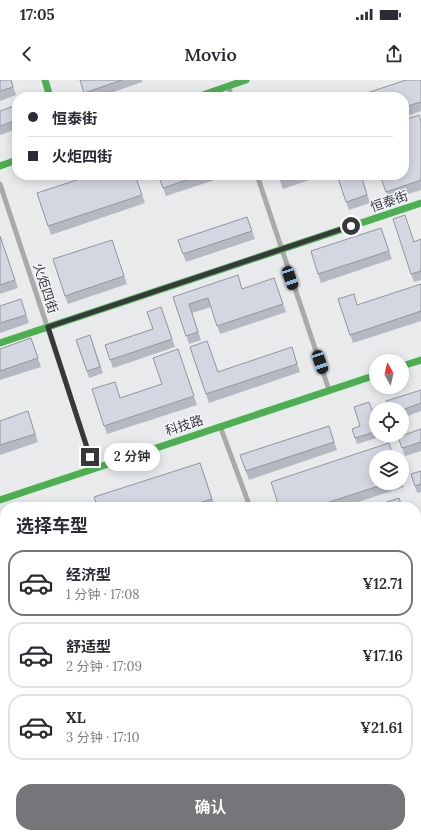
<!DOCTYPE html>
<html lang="zh">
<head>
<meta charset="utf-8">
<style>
  body { margin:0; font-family:Lora,"Noto Sans SC",serif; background:#f2f2f3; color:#2b2b33; height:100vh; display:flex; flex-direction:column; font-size:15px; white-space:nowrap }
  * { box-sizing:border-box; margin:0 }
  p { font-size:13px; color:#7c7c81 }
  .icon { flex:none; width:22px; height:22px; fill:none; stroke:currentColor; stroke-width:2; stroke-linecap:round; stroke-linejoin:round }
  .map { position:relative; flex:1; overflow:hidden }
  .details { position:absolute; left:0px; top:422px; width:421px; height:336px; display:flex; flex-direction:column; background:#fff; border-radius:16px 16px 0 0; box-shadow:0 2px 10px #0003 }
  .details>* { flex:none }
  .banner { position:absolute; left:12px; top:12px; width:397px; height:88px; border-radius:16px; box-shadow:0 2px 10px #0003; display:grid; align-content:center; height:88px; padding:0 16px; background:#fff }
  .needle { width:26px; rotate:352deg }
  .tools { position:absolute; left:369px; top:274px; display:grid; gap:8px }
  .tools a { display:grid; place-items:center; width:40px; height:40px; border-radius:50%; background:#fff; box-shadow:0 2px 10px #0003; font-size:20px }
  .end { position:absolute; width:18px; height:18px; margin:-9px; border:5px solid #37383b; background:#fff; box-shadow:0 0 0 2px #fff }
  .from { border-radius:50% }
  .bubble { position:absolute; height:28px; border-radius:14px; background:#fff; box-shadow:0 2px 10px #0003; font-size:13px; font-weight:600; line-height:28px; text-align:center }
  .car { position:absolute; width:12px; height:24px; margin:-12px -6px; border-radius:5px; box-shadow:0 0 3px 1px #0007; background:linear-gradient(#222 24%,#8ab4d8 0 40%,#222 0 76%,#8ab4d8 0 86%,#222 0) }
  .banner b { display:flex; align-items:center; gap:14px; height:38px; font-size:15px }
  .banner b+b { border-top:1px solid #e1e1e2 }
  .banner i { width:10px; height:10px; background:#2b2b33 }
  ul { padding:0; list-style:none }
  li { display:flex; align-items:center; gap:12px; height:66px; margin:0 8px 6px; padding:0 8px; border:2px solid #e1e1e2; border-radius:16px }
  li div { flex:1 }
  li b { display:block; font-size:15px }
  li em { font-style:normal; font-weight:600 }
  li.current { border-color:#757679 }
  li>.icon { width:36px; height:36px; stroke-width:1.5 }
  h2 { padding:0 16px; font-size:18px; line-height:48px }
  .action { display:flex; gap:8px; margin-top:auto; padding:8px 16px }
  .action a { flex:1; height:46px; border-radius:16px; background:#757679; color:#fff; font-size:16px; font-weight:600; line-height:46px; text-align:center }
  .status { display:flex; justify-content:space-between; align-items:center; height:28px; padding:0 20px; background:#fff; direction:ltr }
  .status svg { height:11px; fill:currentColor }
  header { display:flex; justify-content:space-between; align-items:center; height:52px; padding:0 16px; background:#fff; font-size:18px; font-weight:600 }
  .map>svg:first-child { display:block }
  .green { fill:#dce4d3 }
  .forest { fill:#c9d5b9 }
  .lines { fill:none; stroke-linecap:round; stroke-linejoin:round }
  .street { stroke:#aaaaab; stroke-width:5 }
  .fast { stroke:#4caf50; stroke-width:7 }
  .wall { fill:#b5b9c2 }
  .building { fill:#d3d7e2; stroke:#94969e }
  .route { stroke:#37383b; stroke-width:5 }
  .labels { text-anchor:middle; stroke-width:3; stroke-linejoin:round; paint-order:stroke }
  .street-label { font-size:13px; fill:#37383b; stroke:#f3f6fb }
</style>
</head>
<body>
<div class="status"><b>17:05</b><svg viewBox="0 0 49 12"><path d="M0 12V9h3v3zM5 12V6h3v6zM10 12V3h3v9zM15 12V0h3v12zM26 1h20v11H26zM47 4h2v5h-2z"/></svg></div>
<header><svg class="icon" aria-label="back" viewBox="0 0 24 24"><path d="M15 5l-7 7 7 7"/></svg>Movio<svg class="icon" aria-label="share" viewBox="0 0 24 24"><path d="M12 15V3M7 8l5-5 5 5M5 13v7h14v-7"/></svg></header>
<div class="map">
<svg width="421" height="758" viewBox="0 0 421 758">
  <rect width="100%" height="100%" fill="#e8eaec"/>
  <!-- green -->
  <path class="green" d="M421,611V758H177L176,753H416V614Z"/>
  <!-- forest -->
  <path class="forest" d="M421,620V758H342L340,753H416V623Z
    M0,703L5,704V751L0,749Z
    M10,753H288L286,755L278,758H18Z"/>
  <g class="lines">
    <!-- street -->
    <path class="street" d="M228,6L232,17
      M257,95L329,310
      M0,104L94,388
      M220,346L250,427
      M0,757L4,758"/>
    <!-- fast -->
    <path class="fast" d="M45,0L50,17
      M197,17L246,0
      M0,86L17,80
      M0,263L421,123
      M402,286L421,280
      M0,420L376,295"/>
  </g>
  <!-- wall -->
  <path class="wall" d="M0,0H11L16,15L0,21Z
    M80,0H142V2L99,17H86Z
    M421,0V31L404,37V17Z
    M17,25V49L0,55V31Z
    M421,41V110L389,120L380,95Z
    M135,95L145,123L51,155L37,113Z
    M158,95H230L166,116Z
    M278,95H324L283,109Z
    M337,95H361L370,123L349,130Z
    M247,137L255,159L186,182L178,160Z
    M381,148L392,179L321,203L318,194Z
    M0,156L18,208L0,214Z
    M421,159V200L414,202L411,194L415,161Z
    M112,160L127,204L68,224L65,216Z
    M274,198L286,232L220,254L211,227L192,233L201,260L189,264L173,217L242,209Z
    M421,204V241L353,263L338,219L358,225Z
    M21,219L29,243L0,253V226Z
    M161,227L175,267L113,288L105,265L153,249Z
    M90,255L103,293L89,298L76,260Z
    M31,258L41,287L0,300V269Z
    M190,267L218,292L292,267L300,292L209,323Z
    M181,278L197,325L107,354L92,309L121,318L162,304Z
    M421,310V331L402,338V329Z
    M369,322L376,341V343L372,344L376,358L357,364L352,349L360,346Z
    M28,331L38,362L0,375V341Z
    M329,346L337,370L249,400L240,375Z
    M421,349V371L405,376L398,357Z
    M203,391L215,427H98Z
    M421,391V412L417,413L411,394Z
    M402,402L404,407L343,427H279L376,403H402Z
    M416,469L421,484V487L416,488Z
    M0,473H1L5,486V571L0,572Z
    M416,564L421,579V593L416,595Z"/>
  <!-- building -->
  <path class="building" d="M0,0H11L13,7L0,11Z
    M80,0H122L84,13Z
    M406,0H421V22L404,27V17H355Z
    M334,12L335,17H317Z
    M17,25V40L0,46V31Z
    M419,35L421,42V100L386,112L380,95H404V40Z
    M92,95H135L142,115L48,146L37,113Z
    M158,95H201L163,108Z
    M278,95H295L280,100Z
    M337,95H361L367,115L346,122Z
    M405,135L414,162L421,159V191L411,194L393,139Z
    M247,137L252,151L183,174L178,160Z
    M381,148L389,171L318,194L311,171Z
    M0,156L15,200L0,205Z
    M112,160L124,196L65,216L53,179Z
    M238,195L242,209L274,198L283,224L217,246L208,218L189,224L198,252L186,256L173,217Z
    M421,204V231L350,255L338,219L354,214L357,225Z
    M21,219L26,235L0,243V226Z
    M161,227L172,259L110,280L105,265L153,249L147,232Z
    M90,255L100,287L87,291L76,260Z
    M31,258L38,278L0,291V269Z
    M207,261L218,292L292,267L297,284L206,314L190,267Z
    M178,269L194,316L104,346L92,309L115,302L120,318L162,304L153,278Z
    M421,310V323L402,330V329H389L386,321Z
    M369,322L374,336L369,338L374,352L355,358L352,349L360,346L354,327Z
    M28,331L35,354L0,365V341Z
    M329,346L334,362L246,391L240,375Z
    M421,349V362L402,368L398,357Z
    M389,363L393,377H376V403H388L314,427H279L271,402Z
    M200,383L212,419L186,427H98L94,417Z
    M421,391V404L415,406L411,394Z
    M399,418L402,427H372Z
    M416,469L419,478L416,479Z
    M0,473H1L5,487V561L0,563Z
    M416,565L421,580V584L416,585Z"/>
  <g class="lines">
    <!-- route -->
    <path class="route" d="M90,377L48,247L351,146"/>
  </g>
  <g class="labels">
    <!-- street labels -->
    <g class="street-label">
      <text transform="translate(389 121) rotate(-19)" y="5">恒泰街</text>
      <text transform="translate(46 208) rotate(72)" y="5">火炬四街</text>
      <text transform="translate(184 345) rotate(-18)" y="5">科技路</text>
    </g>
  </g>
</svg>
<div class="tools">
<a><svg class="needle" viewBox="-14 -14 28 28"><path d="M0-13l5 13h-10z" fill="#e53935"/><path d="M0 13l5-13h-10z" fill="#7c7c81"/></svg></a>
<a><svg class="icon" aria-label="locate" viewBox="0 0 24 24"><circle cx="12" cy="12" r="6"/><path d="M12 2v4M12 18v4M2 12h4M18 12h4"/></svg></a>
<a><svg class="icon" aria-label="layers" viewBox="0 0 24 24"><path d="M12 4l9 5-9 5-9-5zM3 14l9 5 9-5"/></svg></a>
</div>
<i class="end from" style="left:351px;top:146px"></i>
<i class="end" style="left:90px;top:377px"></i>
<div class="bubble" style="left:104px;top:363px;width:56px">2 分钟</div>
<i class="car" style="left:290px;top:198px;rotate:161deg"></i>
<i class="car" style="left:320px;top:282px;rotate:161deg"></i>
<div class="banner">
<b><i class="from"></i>恒泰街</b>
<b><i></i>火炬四街</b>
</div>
<section class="details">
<h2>选择车型</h2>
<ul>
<li class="current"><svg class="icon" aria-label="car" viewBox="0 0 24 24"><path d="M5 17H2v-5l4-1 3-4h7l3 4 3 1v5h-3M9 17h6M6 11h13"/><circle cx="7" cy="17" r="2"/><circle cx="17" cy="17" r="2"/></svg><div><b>经济型</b><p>1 分钟 · 17:08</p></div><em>¥12.71</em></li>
<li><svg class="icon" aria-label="car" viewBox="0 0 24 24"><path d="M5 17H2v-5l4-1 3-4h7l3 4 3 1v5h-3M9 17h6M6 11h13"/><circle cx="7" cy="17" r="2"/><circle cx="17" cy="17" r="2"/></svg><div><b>舒适型</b><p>2 分钟 · 17:09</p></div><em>¥17.16</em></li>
<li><svg class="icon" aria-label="car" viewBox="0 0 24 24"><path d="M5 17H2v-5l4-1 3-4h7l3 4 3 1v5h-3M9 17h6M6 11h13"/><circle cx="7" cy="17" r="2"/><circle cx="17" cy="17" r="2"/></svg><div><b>XL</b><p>3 分钟 · 17:10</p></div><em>¥21.61</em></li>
</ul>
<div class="action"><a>确认</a></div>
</section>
</div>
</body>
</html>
